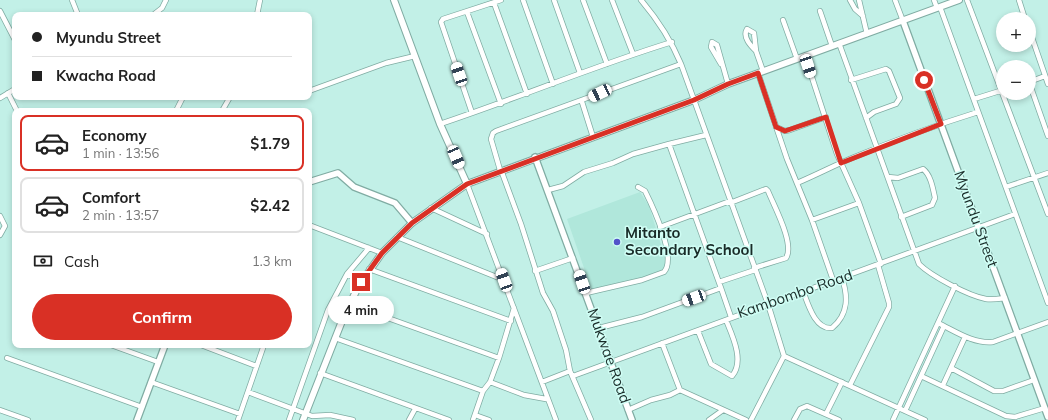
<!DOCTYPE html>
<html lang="en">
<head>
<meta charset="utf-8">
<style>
  body { margin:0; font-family:Mulish,sans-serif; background:#f6f6f6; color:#222; height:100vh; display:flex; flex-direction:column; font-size:15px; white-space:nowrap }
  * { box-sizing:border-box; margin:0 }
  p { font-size:13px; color:#767676 }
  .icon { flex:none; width:22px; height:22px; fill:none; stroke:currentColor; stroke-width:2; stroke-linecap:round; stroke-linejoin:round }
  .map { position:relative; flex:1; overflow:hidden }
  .drawer { position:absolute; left:12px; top:108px; width:300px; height:240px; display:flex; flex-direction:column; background:#fff; border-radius:8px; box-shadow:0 2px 6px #0003 }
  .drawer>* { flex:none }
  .hud { position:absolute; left:12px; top:12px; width:300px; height:88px; border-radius:8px; box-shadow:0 2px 6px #0003; display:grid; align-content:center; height:88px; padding:0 20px; background:#fff }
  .controls { position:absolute; left:996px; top:12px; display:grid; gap:8px }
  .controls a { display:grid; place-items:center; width:40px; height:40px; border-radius:50%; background:#fff; box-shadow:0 2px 6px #0003; font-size:20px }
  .end { position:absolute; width:18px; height:18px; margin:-9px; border:5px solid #d93025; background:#fff; box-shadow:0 0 0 2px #fff }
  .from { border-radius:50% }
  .bubble { position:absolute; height:28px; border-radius:14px; background:#fff; box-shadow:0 2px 6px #0003; font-size:13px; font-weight:700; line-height:28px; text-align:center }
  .car { position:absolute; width:12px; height:24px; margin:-12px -6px; border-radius:5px; box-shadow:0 0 3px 1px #0007; background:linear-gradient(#fff 24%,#345 0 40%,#fff 0 76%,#345 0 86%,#fff 0) }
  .hud b { display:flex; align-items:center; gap:14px; height:38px; font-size:15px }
  .hud b+b { border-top:1px solid #e0e0e0 }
  .hud i { width:10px; height:10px; background:#222 }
  ul { padding:7px 0 0; list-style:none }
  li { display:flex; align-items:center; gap:12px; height:56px; margin:0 8px 6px; padding:0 12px; border:2px solid #e0e0e0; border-radius:8px }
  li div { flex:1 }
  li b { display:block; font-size:15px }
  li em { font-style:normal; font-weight:700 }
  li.selected { border-color:#d93025 }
  li>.icon { width:36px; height:36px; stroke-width:1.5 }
  .pay { display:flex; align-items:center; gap:10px; height:44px; padding:0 20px; font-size:15px }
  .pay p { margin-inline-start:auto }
  .primary-button { display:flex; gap:8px; margin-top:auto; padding:8px 20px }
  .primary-button a { flex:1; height:46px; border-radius:24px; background:#d93025; color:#fff; font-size:16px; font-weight:700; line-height:46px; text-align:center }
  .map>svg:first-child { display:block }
  .built { fill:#b0e7db }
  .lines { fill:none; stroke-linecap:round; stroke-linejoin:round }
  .minor-casing { stroke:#80aca3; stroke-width:6 }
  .tertiary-casing { stroke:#80aca3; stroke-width:8 }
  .secondary-casing { stroke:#80aca3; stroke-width:8 }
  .minor { stroke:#fff; stroke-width:4.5 }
  .tertiary { stroke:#fff; stroke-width:5.5 }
  .secondary { stroke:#fff; stroke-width:6 }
  .route { stroke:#d93025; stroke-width:5 }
  .poi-dot { fill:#5252c9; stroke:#cffdf4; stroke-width:1.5 }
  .labels { text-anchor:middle; stroke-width:3; stroke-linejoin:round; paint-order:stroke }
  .street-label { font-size:15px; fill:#192b28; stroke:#cffdf4 }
  .poi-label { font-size:15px; font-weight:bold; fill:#192b28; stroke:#cffdf4; text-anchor:start }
</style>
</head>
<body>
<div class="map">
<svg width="1048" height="420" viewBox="0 0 1048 420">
  <rect width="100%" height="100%" fill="#c2f0e7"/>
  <!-- built -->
  <path class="built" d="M640,192L649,206L667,264L664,270L659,274L592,291L567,219Z"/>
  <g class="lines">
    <defs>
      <path id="minor" d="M72,0L78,15
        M523,0L553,84
        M554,0L580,73
        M583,0L607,64
        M612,0L633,54
        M641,0C658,20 671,40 681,64L768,304L784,356L751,420
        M850,0L855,9L863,16
        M859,0L867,34
        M895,0L903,21
        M934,0L937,8
        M967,0L1048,214
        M1019,0L1025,19
        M494,3L527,94
        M940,7L1048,303
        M0,11L15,40
        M820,11L832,46
        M467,12L501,104
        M153,15L162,8L166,0
        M257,15L260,0
        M783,20L797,59
        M1029,29L1048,84
        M839,43L919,264C931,276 969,296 986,299C992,300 998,299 1005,298
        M756,51C751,46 742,37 747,29L754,33L756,51L763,71
        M805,56L837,154L859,203L881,264
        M721,64L711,47L712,42L717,45L728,84
        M758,73L787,159L812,220L833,280
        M851,80L886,69L889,71L900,98L896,104L874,112L866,118
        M1029,82L1048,136
        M1029,82L1045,76
        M309,91L386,63L415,56
        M8,93L17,111
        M0,98L15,89
        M974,99L1003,90
        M582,102L593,137
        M176,111L183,97
        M222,111L230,97
        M472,113L441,22L443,19L501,0
        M440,124C518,98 594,66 672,42
        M776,127L785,131L790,130L826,117
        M706,135L669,144L721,288
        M500,170L491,139L493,133L496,131L681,64
        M501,170L521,224L543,293L553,311L566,350L570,371L591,420
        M888,177L898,178L923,169C931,175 933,189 935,198L932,205L901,217
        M797,183C816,175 833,166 852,158C893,141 936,125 978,112
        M467,184L556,420
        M1006,187L1048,173
        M548,190L563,186L584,172L613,163L633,154L669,144
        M730,203L766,189L768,191C774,206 795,244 786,258L754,268
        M431,208L487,234
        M0,216L5,226L0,235
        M812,220L859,203
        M309,225L382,253
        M660,227L730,201
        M397,237L504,280
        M369,269L511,321
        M535,271L573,258
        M347,274L361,282
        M719,282L755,270
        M803,291C808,304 815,330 832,328C849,314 848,296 842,278
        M586,293L642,280L664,272C677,258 653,207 645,191L638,187
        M349,304L499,358
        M938,323C955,331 973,344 993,342L1048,322
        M599,328L642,317L721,288L731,317
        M698,331L711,364L732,376C745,361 732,335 726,320
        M335,338L483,391
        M662,343L680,390L746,420
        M111,345L158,362
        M201,345L256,366
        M784,356L925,420
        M7,358L142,407
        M951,368L994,391H1003L1034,380
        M320,373L449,420
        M573,376L1015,214
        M921,376L1006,416L1015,417L1045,408
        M151,382L240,414
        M490,382L524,395L546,399
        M542,382L570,371
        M850,385L889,307V303L878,265
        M943,385L965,337
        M248,392L312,416L330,415L353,420
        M0,410L28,420
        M628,410L651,400L670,395L680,390
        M905,411L944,326
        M826,414L842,382
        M475,415L489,420
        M238,420L264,345
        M289,420L328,310L347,274L369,248
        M409,420L415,409
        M473,420L483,391L490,382L499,358L514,308
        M709,420L723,410
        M794,420L800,409L807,406L839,420
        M893,420L955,286"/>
      <path id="tertiary" d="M903,21L1048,417
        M535,157L632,420
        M309,182L338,173L354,187L395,203L412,223
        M137,420L165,345"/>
      <path id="secondary" d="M394,0L440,124L467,184
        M303,420L342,321L358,287L382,253L412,223L467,184L694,100L728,84L959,0"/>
    </defs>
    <!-- minor casing -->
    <use href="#minor" class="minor-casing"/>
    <!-- tertiary casing -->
    <use href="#tertiary" class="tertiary-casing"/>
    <!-- secondary casing -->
    <use href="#secondary" class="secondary-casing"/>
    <!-- minor -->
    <use href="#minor" class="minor"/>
    <!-- tertiary -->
    <use href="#tertiary" class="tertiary"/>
    <!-- secondary -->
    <use href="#secondary" class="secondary"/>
  </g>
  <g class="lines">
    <!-- route -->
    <path class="route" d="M361,282L382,253L412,223L467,184L694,100L728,84L758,73L776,127L785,131L826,117L841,163L941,124L924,80"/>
  </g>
  <!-- markers -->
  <circle class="poi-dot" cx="617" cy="242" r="4"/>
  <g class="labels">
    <!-- street labels -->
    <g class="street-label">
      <text transform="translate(976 219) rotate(70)" y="5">Myundu Street</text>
      <text transform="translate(795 294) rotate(-19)" y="5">Kambombo Road</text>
      <text transform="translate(609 356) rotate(70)" y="5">Mukwae Road</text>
    </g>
    <!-- poi labels -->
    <g class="poi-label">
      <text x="625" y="238">Mitanto<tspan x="625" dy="17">Secondary School</tspan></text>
    </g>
  </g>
</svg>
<div class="controls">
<a>+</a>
<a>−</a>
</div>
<i class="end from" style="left:924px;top:80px"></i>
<i class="end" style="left:361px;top:282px"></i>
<div class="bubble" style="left:328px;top:296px;width:66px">4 min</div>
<i class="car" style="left:808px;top:66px;rotate:162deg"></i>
<i class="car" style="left:459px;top:74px;rotate:341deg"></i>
<i class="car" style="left:600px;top:93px;rotate:245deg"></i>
<i class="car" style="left:456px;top:157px;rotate:157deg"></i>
<i class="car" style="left:504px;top:280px;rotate:340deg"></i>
<i class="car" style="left:582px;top:282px;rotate:341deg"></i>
<i class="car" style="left:694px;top:298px;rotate:250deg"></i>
<div class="hud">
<b><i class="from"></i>Myundu Street</b>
<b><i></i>Kwacha Road</b>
</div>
<section class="drawer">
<ul>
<li class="selected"><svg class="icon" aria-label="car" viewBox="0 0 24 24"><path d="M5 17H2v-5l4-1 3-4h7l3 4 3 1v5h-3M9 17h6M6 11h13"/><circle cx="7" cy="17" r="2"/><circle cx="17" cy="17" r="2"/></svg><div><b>Economy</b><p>1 min · 13:56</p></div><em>$1.79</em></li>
<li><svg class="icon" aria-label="car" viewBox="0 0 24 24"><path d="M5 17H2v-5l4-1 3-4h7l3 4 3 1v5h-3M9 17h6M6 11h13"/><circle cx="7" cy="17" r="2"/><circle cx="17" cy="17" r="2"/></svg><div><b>Comfort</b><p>2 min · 13:57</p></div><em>$2.42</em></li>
</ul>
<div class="pay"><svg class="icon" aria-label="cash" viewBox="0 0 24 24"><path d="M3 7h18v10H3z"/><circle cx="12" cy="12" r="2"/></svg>Cash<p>1.3 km</p></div>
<div class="primary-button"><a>Confirm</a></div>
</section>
</div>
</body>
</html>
